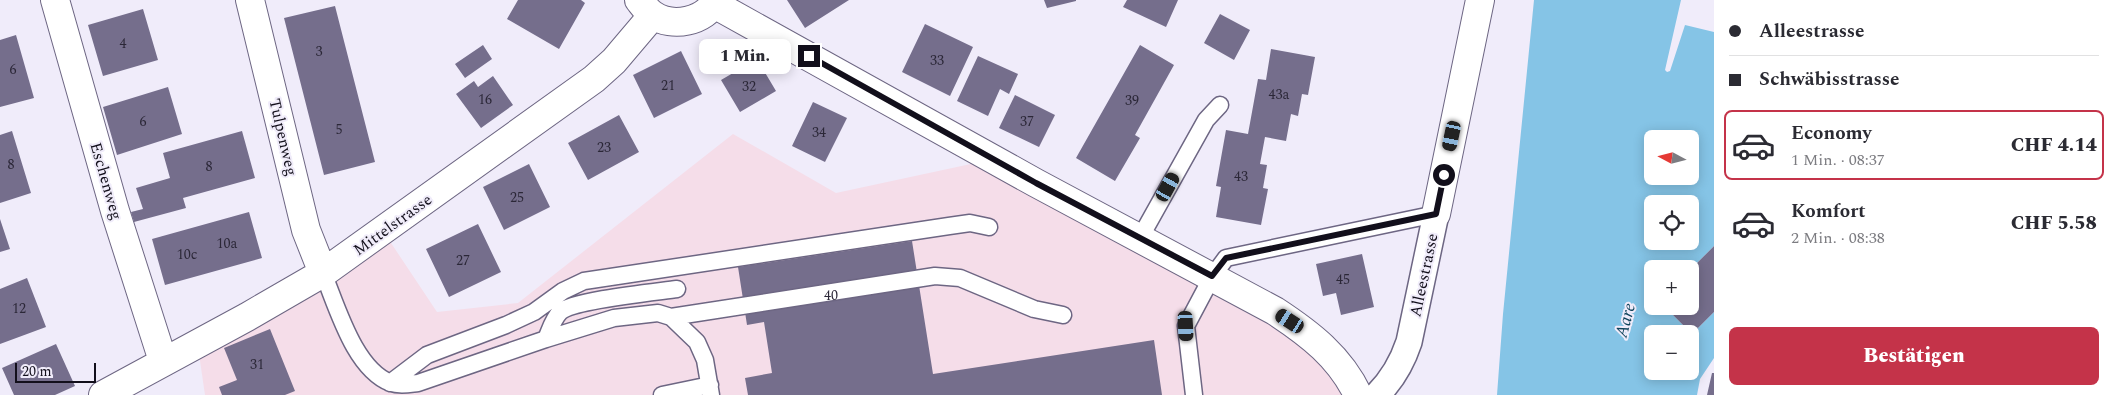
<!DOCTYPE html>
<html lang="de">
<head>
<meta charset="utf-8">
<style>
  body { margin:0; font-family:Spectral,serif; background:#f2f2f3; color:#2b2b33; height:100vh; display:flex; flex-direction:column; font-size:19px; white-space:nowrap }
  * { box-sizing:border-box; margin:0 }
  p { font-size:16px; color:#7c7c81 }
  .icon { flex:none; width:28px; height:28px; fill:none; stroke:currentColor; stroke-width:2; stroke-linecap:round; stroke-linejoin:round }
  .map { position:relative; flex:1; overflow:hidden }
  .drawer { display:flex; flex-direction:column; background:#fff; width:400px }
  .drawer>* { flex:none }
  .banner { display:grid; align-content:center; height:110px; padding:0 15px; background:#fff }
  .needle { width:32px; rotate:277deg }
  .tools { position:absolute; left:1644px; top:130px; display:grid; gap:10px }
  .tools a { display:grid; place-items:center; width:55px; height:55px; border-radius:8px; background:#fff; box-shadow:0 2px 12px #0003; font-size:25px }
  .scale { position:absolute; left:15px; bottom:12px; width:81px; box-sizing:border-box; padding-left:5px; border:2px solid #120f1b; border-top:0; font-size:14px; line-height:18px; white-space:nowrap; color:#120f1b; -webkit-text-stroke:4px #f0ecfa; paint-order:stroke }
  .end { position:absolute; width:22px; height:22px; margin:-11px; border:6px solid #120f1b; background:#fff; box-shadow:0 0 0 2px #fff }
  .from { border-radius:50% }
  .bubble { position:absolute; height:35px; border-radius:8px; background:#fff; box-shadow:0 2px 12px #0003; font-size:16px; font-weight:800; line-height:35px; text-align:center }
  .car { position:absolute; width:15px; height:30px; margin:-15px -8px; border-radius:6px; box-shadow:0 0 4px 1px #0007; background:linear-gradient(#222 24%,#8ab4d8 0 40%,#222 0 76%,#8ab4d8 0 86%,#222 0) }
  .banner b { display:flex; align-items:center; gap:18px; height:48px; font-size:19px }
  .banner b+b { border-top:1px solid #e1e1e2 }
  .banner i { width:12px; height:12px; background:#2b2b33 }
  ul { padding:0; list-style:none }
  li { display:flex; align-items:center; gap:15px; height:70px; margin:0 10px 8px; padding:0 5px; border:2px solid transparent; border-radius:8px }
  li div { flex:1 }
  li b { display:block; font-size:19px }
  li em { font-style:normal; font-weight:800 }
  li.selected { border-color:#c43349 }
  li>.icon { width:45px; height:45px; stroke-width:1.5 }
  .cta { display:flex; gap:10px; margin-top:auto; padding:10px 15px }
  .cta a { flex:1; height:58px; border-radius:8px; background:#c43349; color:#fff; font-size:20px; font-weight:800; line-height:58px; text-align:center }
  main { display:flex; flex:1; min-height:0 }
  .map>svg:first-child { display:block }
  .industrial { fill:#f5dde9 }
  .water { fill:#85c4e6; fill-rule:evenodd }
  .building { fill:#756e8c }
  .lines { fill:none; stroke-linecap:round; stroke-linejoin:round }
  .service-casing { stroke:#6d6683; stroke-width:19 }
  .pedestrian-casing { stroke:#6d6683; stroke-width:28 }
  .minor-casing { stroke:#6d6683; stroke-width:30 }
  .service { stroke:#fff; stroke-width:16 }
  .pedestrian { stroke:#fff; stroke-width:25 }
  .minor { stroke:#fff; stroke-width:28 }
  .route { stroke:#120f1b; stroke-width:6 }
  .labels { text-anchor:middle; stroke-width:4; stroke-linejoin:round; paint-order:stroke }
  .number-label { font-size:14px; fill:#2b2737 }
  .street-label { font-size:16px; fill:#120f1b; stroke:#f0ecfa }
  .water-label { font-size:18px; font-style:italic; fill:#0f435b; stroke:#f0ecfa }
</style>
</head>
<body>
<main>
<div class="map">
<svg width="1714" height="395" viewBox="0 0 1714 395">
  <rect width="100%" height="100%" fill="#f0ecfa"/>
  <!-- industrial -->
  <path class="industrial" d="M733,134L836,193L994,159L1275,311L1358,395H205L199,354L383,231L437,312L518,303Z"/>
  <!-- water -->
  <path class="water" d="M1534,0H1681L1665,70L1667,72L1670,71L1685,25L1714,32V246L1690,270L1652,269V306H1657L1659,311L1667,309L1685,327L1683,334H1652V371H1690V336L1714,312V358L1700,379L1697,395H1497L1503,314ZM1652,139H1690V176H1652ZM1652,204H1690V241H1652Z"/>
  <!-- building -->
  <path class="building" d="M518,0H581L585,3L559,49L507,19Z
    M787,0H849L805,28Z
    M1044,0H1076V1L1047,8Z
    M1127,0H1178L1166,27L1123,7Z
    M335,6L375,162L324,175L284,18Z
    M143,9L158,60L103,76L88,25Z
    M1220,14L1250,30L1234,60L1204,43Z
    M925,24L973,47L950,96L902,72Z
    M16,35L34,98L0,107V40Z
    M483,45L492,59L465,78L455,64Z
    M1140,45L1174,65L1135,135L1140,138L1115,181L1076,158Z
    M1271,49L1315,57L1308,95L1302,94L1298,116L1291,114L1286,141L1265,137L1260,164L1267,165L1263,188L1268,189L1261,225L1216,217L1221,187L1216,186L1226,130L1248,134L1258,79L1266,80Z
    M681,51L702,94L654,118L633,75Z
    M978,56L1018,74L1009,94L1000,89L988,116L957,101Z
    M757,59L776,91L740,112L721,80Z
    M493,76L513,105L481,128L456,94L474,81L478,87Z
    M168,87L182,134L117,155L103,107Z
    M1015,95L1055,115L1039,147L999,128Z
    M813,102L847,118L825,162L792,146Z
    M619,115L639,152L588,180L568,143Z
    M12,131L31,193L0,203V135Z
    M242,131L255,178L183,198L186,208L134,222L131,212L143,209L136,188L170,178L163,153Z
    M529,164L550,207L504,230L483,187Z
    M249,212L262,258L165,285L152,239Z
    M0,219L10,249L0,252Z
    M478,224L501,272L449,297L426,249Z
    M912,241L933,374L1154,340L1162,395H748L745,378L772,373L764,322L747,325L738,267Z
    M1714,246V312L1690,336V334H1683L1685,327L1667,309L1659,311L1657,308L1690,306V270Z
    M1362,254L1374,307L1341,315L1336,293L1323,296L1316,264Z
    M27,278L46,327L0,344V289Z
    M270,329L295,391L285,395H222L219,387L237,380L224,348Z
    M56,344L75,386L55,395H14L2,368Z
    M1712,373H1714V395H1707Z"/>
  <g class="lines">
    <defs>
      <path id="service" d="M1140,238L1206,120L1220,105
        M323,273C337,306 354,369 391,383C400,386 409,384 418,383L546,339L614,318L658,313L671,317L697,342L705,360L711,395
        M671,317L935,276L960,278L1034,309L1063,315
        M546,339C550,330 553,319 560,312C573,300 656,292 677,289
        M390,383L427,355L506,325L534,312L563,291L584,281L949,226L970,223L989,227
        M662,395L710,385
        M1194,395L1186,326L1212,277L1226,258L1436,214"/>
      <path id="pedestrian" d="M1377,395C1393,379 1402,363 1409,342L1436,214"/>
      <path id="minor" d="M55,0L115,211L163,361
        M250,0L306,230L323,273
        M639,0C643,5 647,11 653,15C672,28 705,22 716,0
        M714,4L1036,183L1275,311C1310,334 1340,357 1358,395
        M1436,214L1480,0
        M103,395L247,317L323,273L594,79L614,61L653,15"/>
    </defs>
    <!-- service casing -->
    <use href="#service" class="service-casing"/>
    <!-- pedestrian casing -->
    <use href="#pedestrian" class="pedestrian-casing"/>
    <!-- minor casing -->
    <use href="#minor" class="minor-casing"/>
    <!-- service -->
    <use href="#service" class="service"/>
    <!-- pedestrian -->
    <use href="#pedestrian" class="pedestrian"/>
    <!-- minor -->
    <use href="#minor" class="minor"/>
  </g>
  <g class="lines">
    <!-- route -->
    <path class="route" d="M809,56L1036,183L1212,276L1226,258L1436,214L1444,175"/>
  </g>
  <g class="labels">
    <!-- number labels -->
    <g class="number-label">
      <text x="123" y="48">4</text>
      <text x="319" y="56">3</text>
      <text x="937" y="65">33</text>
      <text x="13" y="74">6</text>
      <text x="668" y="90">21</text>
      <text x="749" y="91">32</text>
      <text x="1279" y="99">43a</text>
      <text x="485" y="104">16</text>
      <text x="1132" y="105">39</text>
      <text x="143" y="126">6</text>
      <text x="1027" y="126">37</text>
      <text x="339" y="134">5</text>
      <text x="819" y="137">34</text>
      <text x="604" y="152">23</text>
      <text x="11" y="169">8</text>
      <text x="209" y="171">8</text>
      <text x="1241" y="181">43</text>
      <text x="517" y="202">25</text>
      <text x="227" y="248">10a</text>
      <text x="187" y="259">10c</text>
      <text x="463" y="265">27</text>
      <text x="1343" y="284">45</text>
      <text x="831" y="300">40</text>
      <text x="19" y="313">12</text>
      <text x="257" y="369">31</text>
    </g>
    <!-- street labels -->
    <g class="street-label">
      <text transform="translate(284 137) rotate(77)" y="6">Tulpenweg</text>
      <text transform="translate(107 181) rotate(74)" y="6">Eschenweg</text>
      <text transform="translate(392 224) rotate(-36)" y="6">Mittelstrasse</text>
      <text transform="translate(1423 275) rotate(-78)" y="6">Alleestrasse</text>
    </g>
    <!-- water labels -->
    <g class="water-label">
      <text transform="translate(1625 320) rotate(-75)" y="6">Aare</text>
    </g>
  </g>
</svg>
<div class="tools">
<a><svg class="needle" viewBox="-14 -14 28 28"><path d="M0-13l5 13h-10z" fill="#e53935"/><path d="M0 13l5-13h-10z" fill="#7c7c81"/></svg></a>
<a><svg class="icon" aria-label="locate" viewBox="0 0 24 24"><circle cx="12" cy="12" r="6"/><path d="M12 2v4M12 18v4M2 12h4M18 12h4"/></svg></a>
<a>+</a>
<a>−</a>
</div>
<div class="scale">20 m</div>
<i class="end from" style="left:1444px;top:175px"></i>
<i class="end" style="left:809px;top:56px"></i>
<div class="bubble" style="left:699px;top:39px;width:92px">1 Min.</div>
<i class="car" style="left:1452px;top:136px;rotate:192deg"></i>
<i class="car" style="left:1168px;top:187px;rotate:29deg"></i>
<i class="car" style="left:1290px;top:321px;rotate:303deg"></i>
<i class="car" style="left:1186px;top:326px;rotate:177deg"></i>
</div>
<section class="drawer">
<div class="banner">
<b><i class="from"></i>Alleestrasse</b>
<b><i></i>Schwäbisstrasse</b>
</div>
<ul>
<li class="selected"><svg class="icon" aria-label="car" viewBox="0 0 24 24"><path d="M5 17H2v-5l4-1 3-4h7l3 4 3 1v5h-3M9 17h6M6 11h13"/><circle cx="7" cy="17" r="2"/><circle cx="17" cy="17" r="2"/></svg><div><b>Economy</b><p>1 Min. · 08:37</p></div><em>CHF 4.14</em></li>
<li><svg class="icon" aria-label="car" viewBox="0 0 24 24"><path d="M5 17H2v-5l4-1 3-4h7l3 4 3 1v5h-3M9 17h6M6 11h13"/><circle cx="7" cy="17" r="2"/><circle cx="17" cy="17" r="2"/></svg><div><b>Komfort</b><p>2 Min. · 08:38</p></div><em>CHF 5.58</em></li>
</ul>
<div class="cta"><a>Bestätigen</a></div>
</section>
</main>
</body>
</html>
